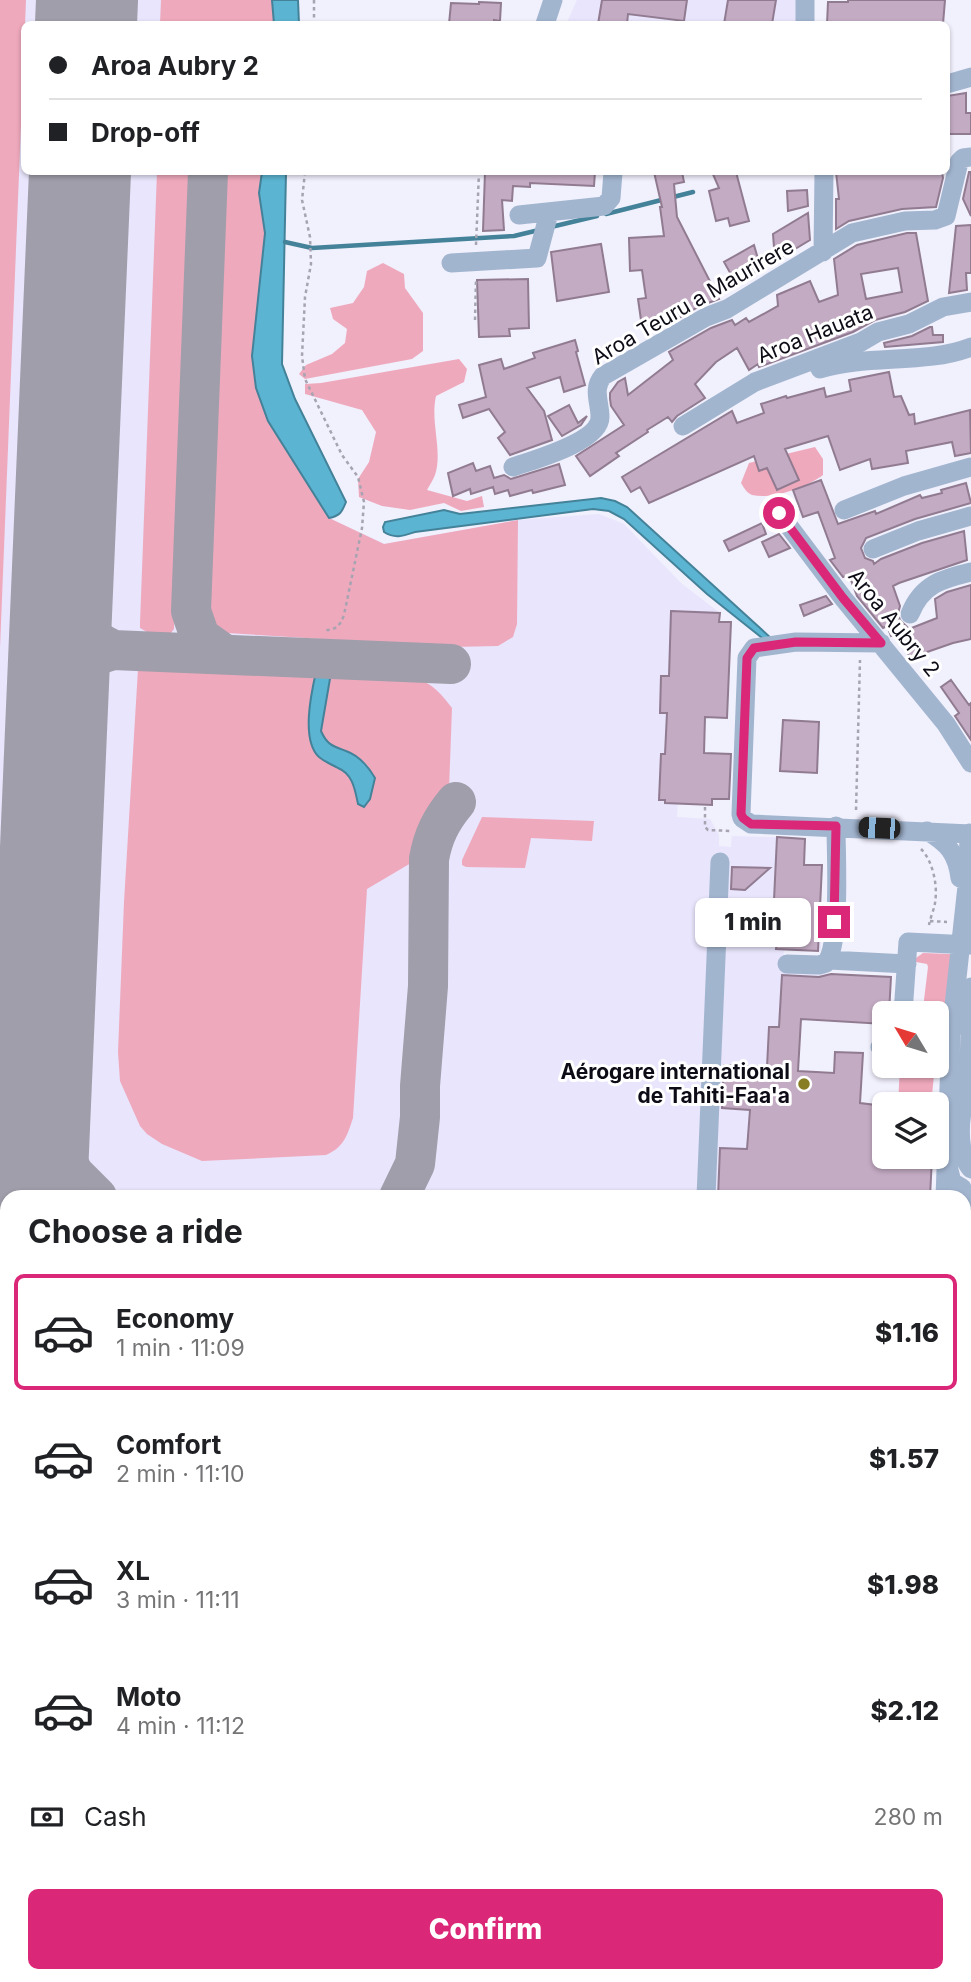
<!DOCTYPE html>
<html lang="en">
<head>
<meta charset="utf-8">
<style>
  body { margin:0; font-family:Inter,sans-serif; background:#f6f6f6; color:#202124; height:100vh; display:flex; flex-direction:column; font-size:26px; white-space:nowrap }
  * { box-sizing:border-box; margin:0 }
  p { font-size:23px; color:#757577 }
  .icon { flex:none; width:38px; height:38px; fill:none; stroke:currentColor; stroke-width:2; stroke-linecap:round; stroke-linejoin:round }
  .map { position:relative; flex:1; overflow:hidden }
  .drawer { position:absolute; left:0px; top:1190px; width:971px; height:793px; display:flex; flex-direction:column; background:#fff; border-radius:21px 21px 0 0; box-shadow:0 2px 5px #0004 }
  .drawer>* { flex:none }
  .guide { position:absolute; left:21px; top:21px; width:929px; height:154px; border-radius:10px; box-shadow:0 2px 5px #0004; display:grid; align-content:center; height:154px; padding:0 28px; background:#fff }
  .needle { width:46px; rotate:308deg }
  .tools { position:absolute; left:872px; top:1001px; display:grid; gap:14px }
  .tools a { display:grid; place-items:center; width:77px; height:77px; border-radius:10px; background:#fff; box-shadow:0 2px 5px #0004; font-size:35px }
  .end { position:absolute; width:32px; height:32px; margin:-16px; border:9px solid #db2777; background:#fff; box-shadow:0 0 0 4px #fff }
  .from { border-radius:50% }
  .bubble { position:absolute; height:49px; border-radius:10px; background:#fff; box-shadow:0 2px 5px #0004; font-size:23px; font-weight:800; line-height:49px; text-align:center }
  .car { position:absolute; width:21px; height:42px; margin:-21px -10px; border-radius:9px; box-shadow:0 0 5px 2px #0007; background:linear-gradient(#222 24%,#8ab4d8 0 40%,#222 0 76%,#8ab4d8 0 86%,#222 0) }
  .guide b { display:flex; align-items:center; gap:24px; height:66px; font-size:26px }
  .guide b+b { border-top:2px solid #e0e0e0 }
  .guide i { width:18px; height:18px; background:#202124 }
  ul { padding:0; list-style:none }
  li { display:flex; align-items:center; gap:21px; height:116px; margin:0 14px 10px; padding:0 14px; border:4px solid transparent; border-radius:10px }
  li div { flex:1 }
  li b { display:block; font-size:26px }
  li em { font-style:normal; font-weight:800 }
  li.selected { border-color:#db2777 }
  li>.icon { width:63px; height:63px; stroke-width:1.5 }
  h2 { padding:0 28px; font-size:32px; line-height:84px }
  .pay { display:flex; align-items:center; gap:18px; height:77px; padding:0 28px; font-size:26px }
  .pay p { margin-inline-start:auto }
  .action { display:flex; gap:14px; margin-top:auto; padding:14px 28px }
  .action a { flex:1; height:80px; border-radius:10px; background:#db2777; color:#fff; font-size:28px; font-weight:800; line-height:80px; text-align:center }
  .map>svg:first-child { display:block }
  .built { fill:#e8e5fc }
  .green { fill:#efa9bd }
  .water { fill:#5bb5d2; stroke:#448299; stroke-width:2 }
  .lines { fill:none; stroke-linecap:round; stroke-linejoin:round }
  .stream { stroke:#448299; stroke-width:4.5 }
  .taxiway { stroke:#9f9eaa; stroke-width:40 }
  .runway { stroke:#9f9eaa; stroke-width:102 }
  .building { fill:#c3abc3; stroke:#917b91; stroke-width:2; fill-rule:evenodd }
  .path { stroke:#a5a4b0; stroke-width:2.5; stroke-dasharray:3.5 3.5; stroke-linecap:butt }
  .minor { stroke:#a2b5cf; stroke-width:19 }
  .route { stroke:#db2777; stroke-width:9 }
  .poi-dot { fill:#867d24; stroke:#fff; stroke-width:2.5 }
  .labels { text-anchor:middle; stroke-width:6; stroke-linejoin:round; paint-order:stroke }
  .street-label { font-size:21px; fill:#0d0b15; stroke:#fff }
  .poi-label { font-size:21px; font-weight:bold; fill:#0d0b15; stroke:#fff; text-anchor:end }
</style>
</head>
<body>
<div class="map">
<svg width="971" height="1982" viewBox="0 0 971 1982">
  <rect width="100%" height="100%" fill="#f1f0fd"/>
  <!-- built -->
  <path class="built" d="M0,0H272L274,24H24V172H262L252,356L319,502L329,518L385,544L518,520L599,514L624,524L681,583L720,613L719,622H731L706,717L701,753L731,754L729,799H714L712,790V805L688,804V801L678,800L677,817L710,819L719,835V846L731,847L732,836L805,838L804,864L822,865L819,940L821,941V951L784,950L782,971L891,977L889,1013H884V1024L801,1019L798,1071L834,1073L835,1052L863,1053L857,1109L882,1110L884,1106V1157H932L930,1197H7V1976H901L900,1982H0Z
    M577,0H800L797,24H568V20Z"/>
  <!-- green -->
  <path class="green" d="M0,0H26L0,648Z
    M161,0H272L274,24H160Z
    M157,172H190L174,629L170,634L147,632L140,628V623Z
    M221,172H262L259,193L265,233L252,356L256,388L268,421L329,518L384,544L518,520L517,624L513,637L498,646L451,647L227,633L212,625L208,616L224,189Z
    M383,263L404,274L405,288L423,313V351L412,359L305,379L299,374L306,365L332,354L345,343L347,329L333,319L330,308L353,303L364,287L367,271Z
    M459,359L467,369L464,382L436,396C430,422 443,451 435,475C433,480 429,486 427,490L467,501L482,496L484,507L461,511L444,503L410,510L382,506L359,497L358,479L369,462L376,432L362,410L305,394V384L321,383Z
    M815,447L823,459V475C807,487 773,500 752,495C747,493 744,488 741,483L749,463Z
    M138,669L316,672L309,713L337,767L348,774L352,782L358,804H368L375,777C372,773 369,767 365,763C350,747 330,754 321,731L331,673L410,677C430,681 440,692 452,708L449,790L429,821L411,863L367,889L353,1118C347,1136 344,1147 326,1155L202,1161L162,1144L147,1134L140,1126L120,1081L118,1052L124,902Z
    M482,817L594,821L592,841L531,838L525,868L466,867L462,865V860Z
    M923,953L952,954L947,1023L936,1022V1013H926L923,1008L928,967L927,964L916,962V958Z
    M900,1066H935L931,1104H898Z
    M964,1851H971V1967L964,1966Z
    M86,1976H385L384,1982H86Z"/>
  <!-- water -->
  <path class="water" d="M272,0H298L299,24H274Z
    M262,172H286L282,364L295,399L346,502C342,512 340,516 329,518L268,421L256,388L252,356L265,233L259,193Z
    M601,498L615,501L627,507L772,639L766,641L707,594L624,519L609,511L593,509L415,532C403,536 395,539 384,532L383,527L385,522L444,510L460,514Z
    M316,672L331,673L321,731C327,745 333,746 346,751C360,756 368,766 375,778L370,799L364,807L358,804C355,790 353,774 338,768C331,764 325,762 319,757C301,740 311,694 316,672Z"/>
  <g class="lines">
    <!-- stream -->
    <path class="stream" d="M606,214L693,192
      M551,227L597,216
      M285,242L312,248L514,236L539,230
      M300,1982V1976"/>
    <!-- taxiway -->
    <path class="taxiway" d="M208,172L191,611L200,637L224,654
      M79,193L88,172
      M62,586C71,621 81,634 113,650L451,664
      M58,695C76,666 79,660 113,650
      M41,1077L50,1132L74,1174L97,1197
      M0,1169L18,1145L39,1083
      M399,1197L415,1164L420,1117V1086L428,986L429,859C433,836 441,820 456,802
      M0,1264L7,1276
      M0,1640L7,1632
      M0,1691L7,1700
      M638,1976L645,1982"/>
    <!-- runway -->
    <path class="runway" d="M86,24L87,0
      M36,1197L80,172
      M3,1982L7,1876"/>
  </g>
  <!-- building -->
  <path class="building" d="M602,0H687L684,21L628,14L627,24H598Z
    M728,0H776L772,24H724Z
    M848,0H945L943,24H827L828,2H848Z
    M479,2L501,3L500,21L494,20V24H449L451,3L479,4Z
    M966,93V113H971V134H947V96Z
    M485,172H595L594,186L530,183V187L513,186L512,201L502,200L504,230L483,231Z
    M654,172H682L684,182L674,184L677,217L719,299L700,306L670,323L642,327L638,299L646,298L642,270L630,271L629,238L664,236L660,207H662Z
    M712,172H736L749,221L730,226L728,218L716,221L709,191L719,188Z
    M836,172H942L943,178L936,207L902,209L849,221L836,229V199H839Z
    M969,172H971V216L963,199Z
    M807,190L808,206L788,211L787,191Z
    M808,213L810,240L775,261L773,234Z
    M971,225V273H966L967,290L949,293L956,226Z
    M907,233H916L928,301L905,312L875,320L853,332L759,367L758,364L749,370L737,348L716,362L695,384L705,398L677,416L672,422L668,417L647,430L648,432L616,453L619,456L590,476L576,456L624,425L611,406L610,399V393L618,382L625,378L628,395L673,360L669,352L711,328L732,320L735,325L746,318L749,322L778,306L777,295L810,281L819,302L838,295L834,259L857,245ZM898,268L902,292L866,299L861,274Z
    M601,244L609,292L557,301L551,252Z
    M754,245L761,269L744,279L740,274L733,278L724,262Z
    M528,279L529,328L509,329L510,336L479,337L477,280Z
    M930,327H932L933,335H943V342L885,347L884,343L912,336Z
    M575,340L578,351L576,352L585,385L564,392L560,377L527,388L544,411L552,440L510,455L498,438L505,432L489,409L463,418L459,405L486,397L479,365L501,359L504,369L535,358L533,353Z
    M889,372L894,397L901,396L909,415L914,414L915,424L970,410L971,453L955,456L952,442L906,451L908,463L872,469L870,459L840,470L828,436L785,449L799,480L777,490L767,468L759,471L754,456L649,503L640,487L631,492L622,477L732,411L737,423L764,413L761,404L786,396L787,398L824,388L826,397L851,391L849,380Z
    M569,405L578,423L587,416L581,425L562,436L548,416Z
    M473,463L476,471L490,466L494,478L504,475L511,479L559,464L565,485L533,493L532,490L510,496L508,490L495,494L493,487L471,494L470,489L453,496L448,473Z
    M821,480L838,524L875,511L876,514L920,495L922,498L942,493L941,490L966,483L971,503L915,519L866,538L861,548L865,558L873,561L874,564L881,559L922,543L964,531L967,560L899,583L893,586L900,606L898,614L900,620L909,629L937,618L935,599L947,592L971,585V639L953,643L910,658L900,632L891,636L887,626L883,628L857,596L849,575L843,577L830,560L835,558L818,512L803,517L793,490Z
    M762,523L766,534L729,551L724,541Z
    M779,534L790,548L769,557L762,542Z
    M826,596L832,604L804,616L800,605Z
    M671,611L720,613L719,622H731L727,718L705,717L704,753L731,754L729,799H712V805L665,803V800H659L661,754H665L667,713H660L661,676H669Z
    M951,680L969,705L971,703V740L955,716L959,713L941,687Z
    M783,720L819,722L817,773L780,771Z
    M777,837L805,839L804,865H822L818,951L776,949L777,942H772Z
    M732,867L770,868L745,890L731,889Z
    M831,974L891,977L889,1013H884V1024L801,1019L798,1071L834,1073L835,1052L863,1053L860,1103L884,1106V1157H932L930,1197H718L720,1148L747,1149L750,1110L722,1108L724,1065L767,1067L769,1027H779L782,975L819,977Z"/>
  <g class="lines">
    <!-- path -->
    <path class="path" d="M314,0V24
      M305,172L302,200L310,237L311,264L305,297L302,356L305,379L342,455L358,477L364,502L362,528L344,615C340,626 335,631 323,630
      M476,245L479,172
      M475,320L476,280
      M705,807V827L708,830L732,831
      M856,810L860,660
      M921,849C933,861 938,886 935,903C934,910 930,918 929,925
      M930,921L947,922
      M905,1077L907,1066"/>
    <!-- minor -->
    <path class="minor" d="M805,0V24
      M545,24L553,0
      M947,84L971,77
      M519,215L604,206L611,198L613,172
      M823,252L824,172
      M451,263L537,258L549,213
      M820,369C868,354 925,365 971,347
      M683,426L755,382L861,342L878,332L909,324L943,307L971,302
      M513,467C533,460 600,442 600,417C600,402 592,389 603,376L706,317L727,309L852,233L905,221L935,220L946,216L959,162L963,158L971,157
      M844,510L904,486L971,467
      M779,513L843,598L946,724L971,763
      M873,549L918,531L971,516
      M910,614C922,584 942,579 971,572
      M881,643L796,642L754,648L747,658L741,814L742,818L751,824L971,834
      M927,831C948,843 957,854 960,878
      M829,960L907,964
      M787,964L819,965L826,963C841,943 836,855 836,826
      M903,1013L908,942L971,945
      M971,1021L967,1094C959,1115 956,1151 971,1169
      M936,1031L951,1033L968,877L969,833
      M880,1047L884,1045
      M948,1166L952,1182L962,1188L968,1204L969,1257L964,1364
      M706,1197L720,862
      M945,1197L951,1033L971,987
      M964,1537L971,1535
      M964,1573H971
      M964,1728L971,1729
      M964,1752L971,1751
      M713,1976V1982
      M953,1982V1976"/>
  </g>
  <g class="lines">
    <!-- route -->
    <path class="route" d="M779,513L843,598L881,643L796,642L754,648L747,658L741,814L743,818L751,824L836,826L834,922"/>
  </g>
  <!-- markers -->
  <circle class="poi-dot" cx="804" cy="1084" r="7"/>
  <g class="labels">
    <!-- street labels -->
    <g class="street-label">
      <text transform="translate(693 302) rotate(-30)" y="7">Aroa Teuru a Maurirere</text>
      <text transform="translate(815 334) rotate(-22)" y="7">Aroa Hauata</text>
      <text transform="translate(894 623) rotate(51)" y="7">Aroa Aubry 2</text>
    </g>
    <!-- poi labels -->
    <g class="poi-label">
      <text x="790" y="1079">Aérogare international<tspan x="790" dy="24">de Tahiti-Faa'a</tspan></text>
    </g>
  </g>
</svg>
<div class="tools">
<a><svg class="needle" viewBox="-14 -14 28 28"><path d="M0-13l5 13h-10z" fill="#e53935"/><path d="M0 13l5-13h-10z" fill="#757577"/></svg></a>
<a><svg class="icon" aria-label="layers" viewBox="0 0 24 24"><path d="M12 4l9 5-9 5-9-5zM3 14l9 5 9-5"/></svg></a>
</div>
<i class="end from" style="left:779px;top:513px"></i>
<i class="end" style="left:834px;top:922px"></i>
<div class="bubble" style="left:695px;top:898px;width:116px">1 min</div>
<i class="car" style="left:879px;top:828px;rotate:273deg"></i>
<div class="guide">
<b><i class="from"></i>Aroa Aubry 2</b>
<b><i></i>Drop-off</b>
</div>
<section class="drawer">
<h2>Choose a ride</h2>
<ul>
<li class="selected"><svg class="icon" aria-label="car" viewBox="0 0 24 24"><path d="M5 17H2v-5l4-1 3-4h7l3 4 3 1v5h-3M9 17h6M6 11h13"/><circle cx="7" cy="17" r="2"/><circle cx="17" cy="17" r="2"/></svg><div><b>Economy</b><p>1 min · 11:09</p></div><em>$1.16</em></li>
<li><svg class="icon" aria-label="car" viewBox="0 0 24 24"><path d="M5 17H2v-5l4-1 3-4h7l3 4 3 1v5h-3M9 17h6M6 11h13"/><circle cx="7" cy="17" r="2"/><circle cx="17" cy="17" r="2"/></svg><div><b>Comfort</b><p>2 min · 11:10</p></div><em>$1.57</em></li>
<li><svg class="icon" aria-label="car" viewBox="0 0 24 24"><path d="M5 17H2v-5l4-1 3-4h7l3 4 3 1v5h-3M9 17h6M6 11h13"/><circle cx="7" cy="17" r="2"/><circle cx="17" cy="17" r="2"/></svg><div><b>XL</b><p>3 min · 11:11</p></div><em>$1.98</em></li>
<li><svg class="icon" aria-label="car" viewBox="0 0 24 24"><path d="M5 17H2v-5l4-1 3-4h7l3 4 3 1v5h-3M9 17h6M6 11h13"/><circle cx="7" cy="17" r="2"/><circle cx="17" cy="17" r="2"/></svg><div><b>Moto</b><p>4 min · 11:12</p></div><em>$2.12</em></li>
</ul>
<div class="pay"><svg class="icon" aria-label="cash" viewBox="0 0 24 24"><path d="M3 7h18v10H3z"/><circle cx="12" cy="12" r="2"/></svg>Cash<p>280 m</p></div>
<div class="action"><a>Confirm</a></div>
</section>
</div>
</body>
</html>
